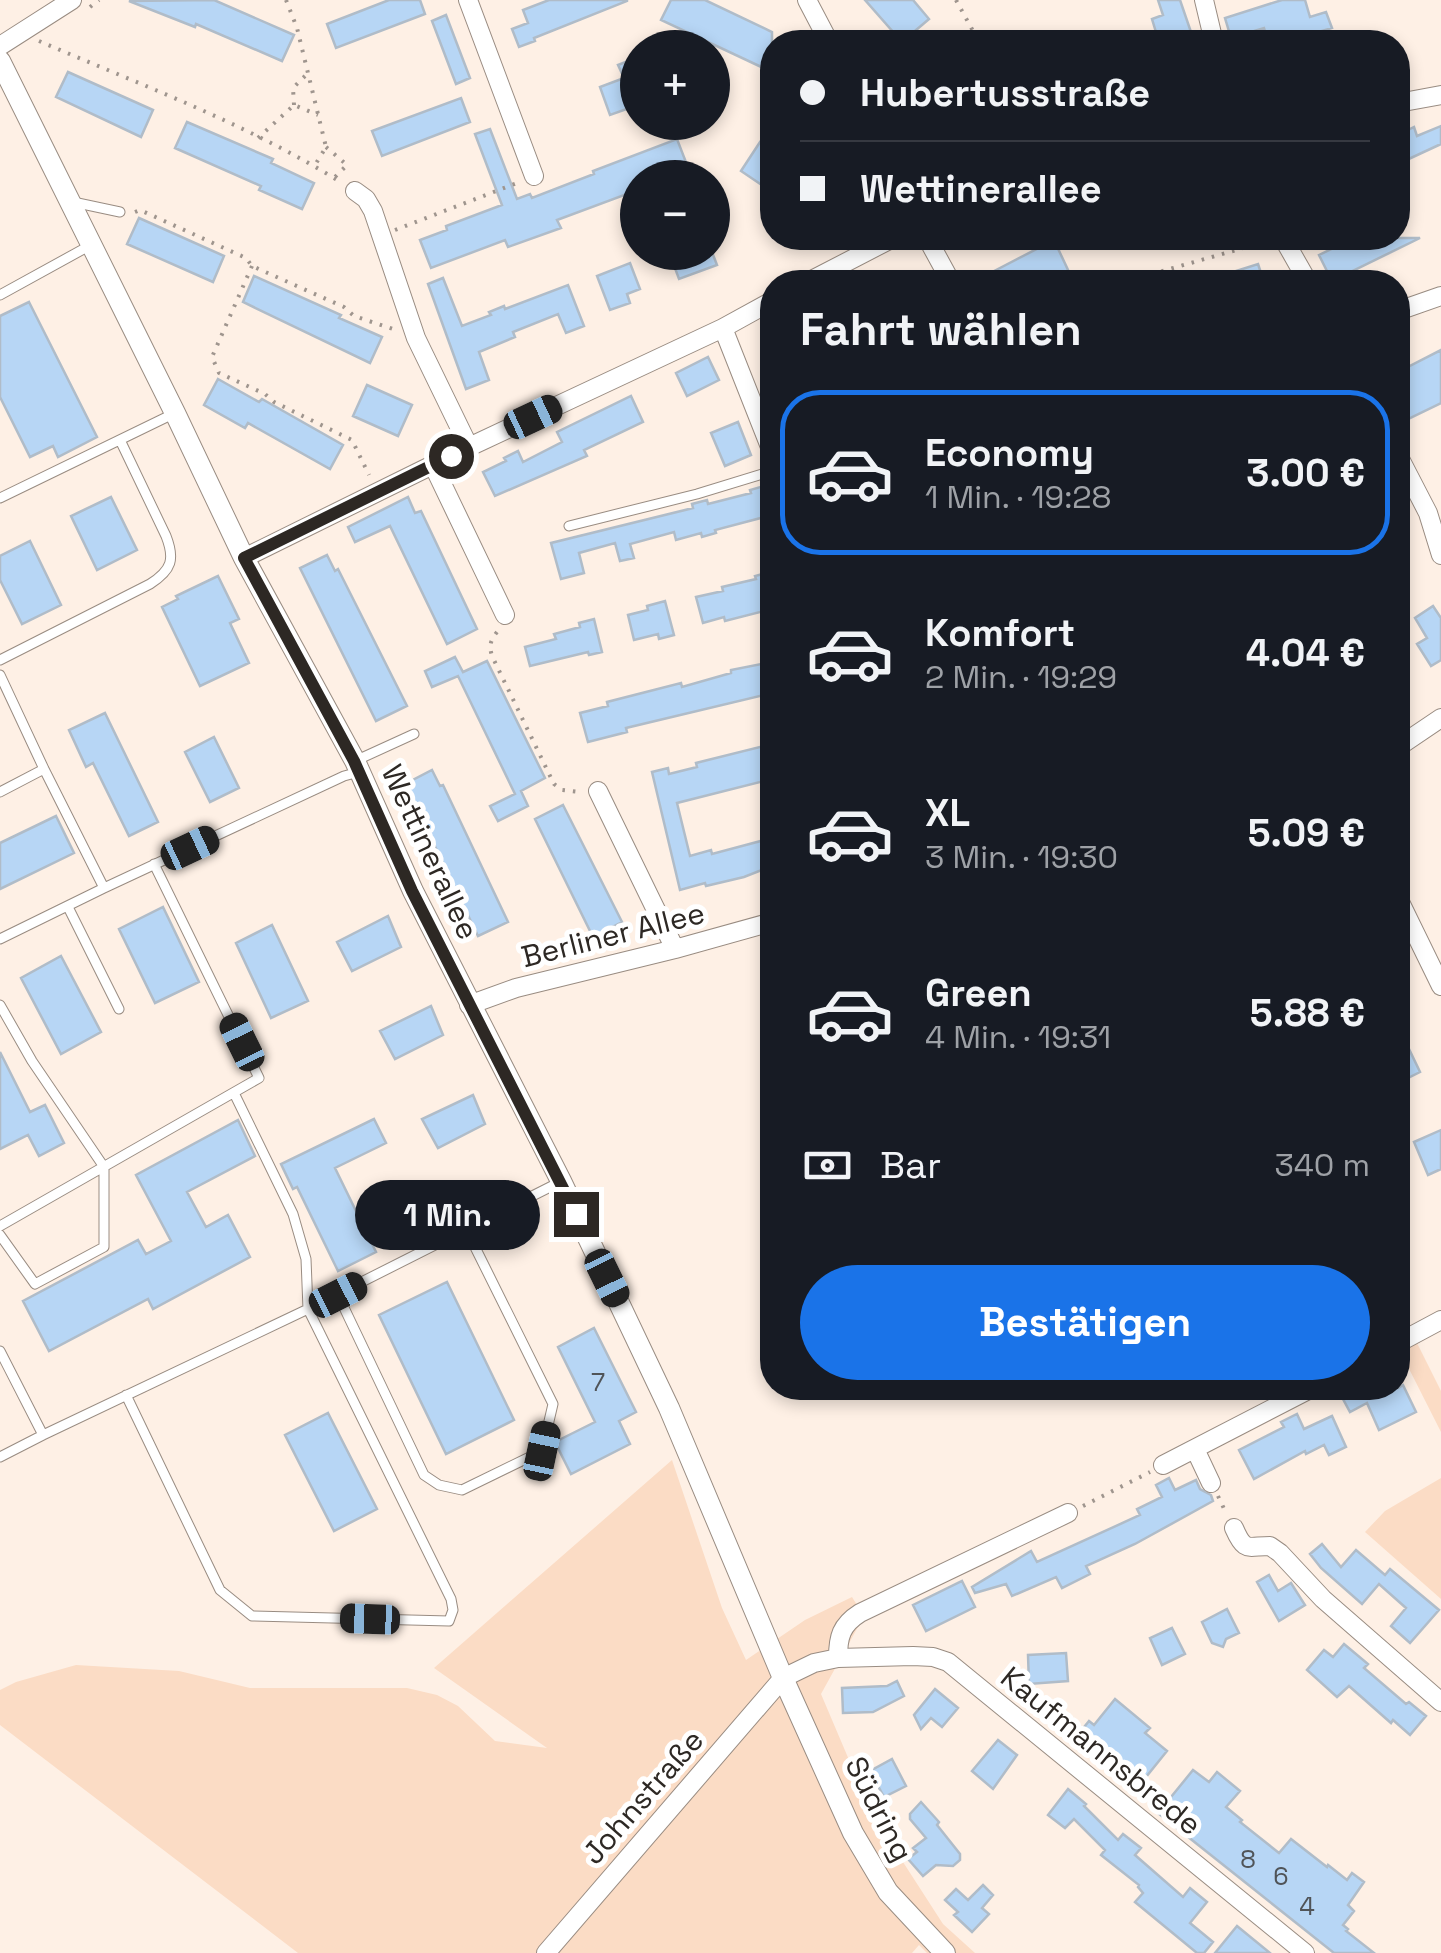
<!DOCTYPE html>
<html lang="de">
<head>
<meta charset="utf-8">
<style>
  body { margin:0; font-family:"Space Grotesk",sans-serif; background:#20242c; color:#f1f3f6; height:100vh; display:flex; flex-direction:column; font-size:38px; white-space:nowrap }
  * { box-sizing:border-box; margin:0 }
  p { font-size:32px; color:#9ea1a6 }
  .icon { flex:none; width:55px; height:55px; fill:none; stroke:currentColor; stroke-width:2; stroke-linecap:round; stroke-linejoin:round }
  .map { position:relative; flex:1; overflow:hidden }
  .details { position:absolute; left:760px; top:270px; width:650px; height:1130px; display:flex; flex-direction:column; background:#171b24; border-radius:40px; box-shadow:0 5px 15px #0003 }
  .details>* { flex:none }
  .top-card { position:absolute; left:760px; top:30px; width:650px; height:220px; border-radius:40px; box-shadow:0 5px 15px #0003; display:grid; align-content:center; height:220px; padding:0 40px; background:#171b24 }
  .buttons { position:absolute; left:620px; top:30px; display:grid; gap:20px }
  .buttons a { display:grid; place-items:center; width:110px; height:110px; border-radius:50%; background:#171b24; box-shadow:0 5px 15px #0003; font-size:50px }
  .end { position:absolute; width:45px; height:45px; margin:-22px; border:12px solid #2d2824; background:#fff; box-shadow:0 0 0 5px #fff }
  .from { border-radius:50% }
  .bubble { position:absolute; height:70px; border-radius:35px; background:#171b24; box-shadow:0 5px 15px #0003; font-size:32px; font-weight:700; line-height:70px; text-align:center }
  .car { position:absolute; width:30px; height:60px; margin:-30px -15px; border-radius:12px; box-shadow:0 0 8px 2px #0007; background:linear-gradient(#222 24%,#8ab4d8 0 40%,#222 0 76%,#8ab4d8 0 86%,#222 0) }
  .top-card b { display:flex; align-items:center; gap:35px; height:95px; font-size:38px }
  .top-card b+b { border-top:2px solid #363941 }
  .top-card i { width:25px; height:25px; background:#f1f3f6 }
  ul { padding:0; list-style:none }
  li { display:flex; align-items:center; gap:30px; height:165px; margin:0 20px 15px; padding:0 20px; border:5px solid transparent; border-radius:40px }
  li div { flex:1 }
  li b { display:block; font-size:38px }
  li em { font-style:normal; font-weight:700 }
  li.active { border-color:#1a73e8 }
  li>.icon { width:90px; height:90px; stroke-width:1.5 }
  h2 { padding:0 40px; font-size:45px; line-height:120px }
  .pay { display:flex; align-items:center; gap:25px; height:110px; padding:0 40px; font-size:38px }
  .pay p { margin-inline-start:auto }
  .cta { display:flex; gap:20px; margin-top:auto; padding:20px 40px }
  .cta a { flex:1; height:115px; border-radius:60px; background:#1a73e8; color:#fff; font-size:40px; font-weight:700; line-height:115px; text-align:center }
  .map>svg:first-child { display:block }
  .green { fill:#fbdcc5 }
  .building { fill:#b7d6f5; stroke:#b0bcc8; stroke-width:2.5 }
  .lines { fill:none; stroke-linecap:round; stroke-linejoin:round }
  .service-casing { stroke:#998c82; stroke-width:11 }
  .minor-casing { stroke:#998c82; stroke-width:20 }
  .tertiary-casing { stroke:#998c82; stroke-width:22 }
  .path { stroke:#9f958e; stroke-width:4; stroke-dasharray:2.5 8; stroke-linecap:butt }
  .service { stroke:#fff; stroke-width:9 }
  .minor { stroke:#fff; stroke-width:18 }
  .tertiary { stroke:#fff; stroke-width:20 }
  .route { stroke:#2d2824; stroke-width:12 }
  .labels { text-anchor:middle; stroke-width:10; stroke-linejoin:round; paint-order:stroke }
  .number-label { font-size:25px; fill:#505458 }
  .street-label { font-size:30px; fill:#2d2824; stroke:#fff }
</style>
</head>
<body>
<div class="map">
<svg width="1441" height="1953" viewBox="0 0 1441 1953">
  <rect width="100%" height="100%" fill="#fef0e5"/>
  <!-- green -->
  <path class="green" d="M1417,1343L1441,1391V1432L1400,1351Z
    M672,1460L722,1608L746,1660L805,1620L852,1597L864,1616L821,1694L872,1814L943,1924L975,1953H927L919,1945L912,1953H298L0,1725V1690L16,1682L76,1665L179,1671L250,1688H407L437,1695L458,1706L495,1741L547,1748L434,1668Z
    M1441,1478V1599L1365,1532L1385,1511Z"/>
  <!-- building -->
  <path class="building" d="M214,0L294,35L282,61L196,24L195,27L129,1Z
    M389,0H420L425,14L336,48L327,24Z
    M549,0H627V1L534,38L535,41L519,47L512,29L528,23L523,10Z
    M671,0H705L772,32V72L661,20Z
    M865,0H913L929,19L902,42Z
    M1158,0H1180L1192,35L1171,42H1159L1152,19L1163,15Z
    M1282,0H1305L1310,17L1326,12L1332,28L1286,42H1279L1278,38L1268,41L1264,28L1231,38L1225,18Z
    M446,15L470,78L456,84L432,21Z
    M638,57V111L635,106L610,115L600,87L624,78L618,65Z
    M68,72L153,110L141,137L56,97Z
    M461,98L470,122L382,156L372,131Z
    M187,122L273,159L271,163L314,183L302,209L259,190L261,186L175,148Z
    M1441,126V144L1398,164V135L1414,127L1417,136Z
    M490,129L517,199L530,194L532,198L594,174L593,171L677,139L689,170L669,178H638V190L557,220L561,228L508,247L505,240L431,268L420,240L447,230L446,226L502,205L475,134Z
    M760,142L772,150V192L741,171Z
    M139,218L224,256L213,282L127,244Z
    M1354,238H1420L1332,281L1319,255Z
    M1054,240L1068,270L1042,282H973Z
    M669,252H712L717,265L679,279Z
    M630,263L640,289L627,294L630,303L610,310L597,276Z
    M1258,264L1264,282H1211V279Z
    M254,276L341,315L339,318L382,337L370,363L243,302Z
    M443,278L462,326L491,315L489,312L504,306L505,309L568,285L584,326L566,333L558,314L513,332L515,337L479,352L489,380L466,389L428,284Z
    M29,302L97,437L58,457L53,446L30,457L0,397V316Z
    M1441,350V403L1408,419L1398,399V382L1406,378L1402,370Z
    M708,357L719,380L687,396L676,373Z
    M218,379L259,402L262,399L343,445L330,469L248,423L245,428L204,405Z
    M367,385L412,405L398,436L353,416Z
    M631,396L643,422L584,450L587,456L495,496L483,472L506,461L504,458L518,451L523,462L562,442L557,432Z
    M738,422L751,455L725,466L711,433Z
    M764,486L772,515L715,530L716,533L702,537L701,533L676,540L674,532L630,544L634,558L620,561L615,543L579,553L584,573L561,579L551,543L693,508L692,504L707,500L708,504L751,493L750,490Z
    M111,497L137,550L97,570L71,516Z
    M408,497L415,513L421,511L477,629L447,644L390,526L355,542L348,527Z
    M30,541L61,605L22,624L0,580V556Z
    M327,555L335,571L338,569L407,706L376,721L300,568Z
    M770,572L772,582V609L725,621L724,617L703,623L696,597L723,591L722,587L756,579L755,576Z
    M218,576L239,619L230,623L249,663L200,686L162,607L178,599L176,596Z
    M665,601L674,635L659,639L658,634L634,640L628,615L648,610L647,606Z
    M1433,606L1441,618V660L1431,666L1417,644L1427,638L1415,618Z
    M594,619L602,652L589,655L588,652L530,666L525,647L556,639L554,634L580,627L579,623Z
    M455,657L463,672L487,661L545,778L521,791L528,806L498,821L490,806L515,794L458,676L432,687L425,671Z
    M772,662V693L626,728L627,732L588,742L580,713L608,706L607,702L681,683L682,687L731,673V670Z
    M105,713L158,822L129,836L93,763L86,767L69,730Z
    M214,737L239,788L210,802L185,752Z
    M772,744V779L677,803L690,856L711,850L712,854L772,838V866L744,877L706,886L705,883L680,890L652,772L668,768L669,774L697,767L696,763Z
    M432,770L440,786L443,785L508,922L478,936L405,784Z
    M563,805L622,922L593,937L535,819Z
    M56,816L74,853L0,889V843Z
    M163,907L199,982L155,1003L119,929Z
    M388,916L401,947L352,971L337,942Z
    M272,925L308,1001L271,1018L236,943Z
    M61,956L101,1032L61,1054L21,978Z
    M431,1006L443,1035L395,1059L380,1031Z
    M1398,1026L1420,1072L1398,1083Z
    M0,1052L30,1112L45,1105L64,1143L39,1156L28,1135L0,1149Z
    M473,1095L485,1124L438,1148L422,1119Z
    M374,1119L386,1143L335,1168L376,1252L338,1271L297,1187L293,1189L281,1164Z
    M238,1120L255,1156L187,1192L206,1227L228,1215L250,1257L153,1309L148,1299L49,1351L23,1301L138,1240L146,1254L171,1241L136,1175Z
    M1441,1130V1169L1428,1175L1414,1142Z
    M447,1282L514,1420L446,1454L379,1315Z
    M594,1328L636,1412L619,1421L630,1444L571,1474L555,1442L595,1422L558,1347Z
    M1403,1385L1416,1412L1379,1430L1367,1403L1350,1412L1343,1399L1360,1391L1359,1388H1398Z
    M328,1413L377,1509L334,1531L285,1435Z
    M1297,1414L1304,1429L1332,1416L1346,1447L1329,1455L1324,1445L1306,1454L1305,1451L1254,1479L1239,1450L1284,1427L1281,1422Z
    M1169,1478L1175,1490L1196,1480L1200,1489L1211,1495L1213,1501L1135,1544L1086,1566L1090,1574L1062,1588L1056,1577L1012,1596L1006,1584L975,1593L972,1587L1031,1551L1037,1562L1140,1515L1137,1509L1162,1497L1156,1485Z
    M1322,1544L1341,1567L1356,1550L1385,1575L1390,1569L1439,1610L1410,1643L1391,1626L1406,1608L1379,1584L1362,1604L1321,1568L1310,1554Z
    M1269,1575L1278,1591L1291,1583L1305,1605L1279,1621L1257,1582Z
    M962,1581L975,1607L926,1631L913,1605Z
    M1227,1609L1239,1633L1226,1639L1223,1647L1212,1643L1202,1622Z
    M1172,1628L1185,1654L1162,1665L1150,1638Z
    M1344,1644L1368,1664L1364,1668L1406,1704L1409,1702L1426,1716L1410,1735L1393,1720L1391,1723L1349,1686L1337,1697L1307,1670L1324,1650L1333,1657Z
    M1066,1653L1068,1681L1029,1684L1028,1655Z
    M897,1681L904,1696L873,1712L843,1713L842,1688L887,1686Z
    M935,1689L958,1708L942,1727L931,1718L921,1729L914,1715Z
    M1115,1699L1150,1728L1145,1733L1167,1751L1142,1782L1099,1748L1091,1757L1072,1742L1089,1721L1094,1725Z
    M998,1740L1017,1755L993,1789L972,1771Z
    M892,1759L906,1786L884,1797L870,1771Z
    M1193,1770L1209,1782L1217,1772L1240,1791L1226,1807L1242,1820L1240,1822L1279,1853L1291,1839L1327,1867L1328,1865L1347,1880L1352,1873L1364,1882L1348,1905L1354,1911L1343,1925L1348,1929L1346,1931L1374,1953H1334L1158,1813Z
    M1068,1789L1086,1804L1084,1806L1118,1840L1123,1834L1141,1848L1135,1855L1183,1897L1190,1888L1207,1902L1190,1923L1213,1942L1204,1953H1197L1135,1902L1143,1893L1138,1887L1139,1885L1101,1855L1105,1850L1074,1819L1065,1828L1048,1815Z
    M921,1802L939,1822L937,1825L960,1854V1860L953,1866L936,1865L923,1876L908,1859L917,1852L913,1848L926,1838L910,1819V1814Z
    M983,1885L993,1895L982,1908L989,1914L972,1932L954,1915L958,1912L945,1900L956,1889L968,1900Z
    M1237,1926L1270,1953H1215Z"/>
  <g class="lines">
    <defs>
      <path id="service" d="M73,202L120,212
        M0,295L89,246
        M0,498L173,414
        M569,526L697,494L772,471
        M0,660L150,584C172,570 175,559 166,536L120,440
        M0,675L44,769L104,888
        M357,760L414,734
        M0,792L44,769
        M68,907L119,1009
        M0,939L104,888L344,776L359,772
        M0,1005L32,1061L104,1167V1247L35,1284L0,1235
        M0,1226L259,1078L154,864
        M338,1295L424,1475L439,1485L462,1490L542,1451L553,1404L466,1229
        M0,1351L43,1435L308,1309L306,1259L293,1214L234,1093
        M126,1395L220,1590L252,1616L449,1621L453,1610L451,1599L308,1309L560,1182
        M0,1457L43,1435"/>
      <path id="minor" d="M468,0L534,176
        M807,0L829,42
        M1204,0L1214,42
        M0,46L72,0
        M1398,103L1441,95
        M355,191L366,199L373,211L416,338L469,447
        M927,238L951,282
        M1283,238L1308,282
        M808,282L893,238
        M1398,311L1441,296
        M723,328L772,452
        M1398,455L1428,513L1441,555
        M433,465L505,615
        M244,558L469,447L723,328L772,301
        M1398,747L1441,718
        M598,791L675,949
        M1398,898L1441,986
        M469,1005L516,988L675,949L772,922
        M1398,1343L1441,1320
        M1195,1449L1211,1483
        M1163,1465L1312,1388
        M1234,1528C1245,1553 1247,1546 1270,1546L1280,1553L1323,1599L1441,1702
        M838,1658C838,1637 841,1625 860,1613L1068,1513
        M546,1953L783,1678L814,1663L838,1658L913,1656L933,1657L948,1662L1305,1953"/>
      <path id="tertiary" d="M0,61L175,413L244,558L355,761L413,891L561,1181L669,1408L783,1678L853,1833L888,1892L945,1953"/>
    </defs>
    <!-- service casing -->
    <use href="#service" class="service-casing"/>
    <!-- minor casing -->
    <use href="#minor" class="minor-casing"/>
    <!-- tertiary casing -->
    <use href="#tertiary" class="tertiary-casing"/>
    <!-- path -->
    <path class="path" d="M286,0L297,28L326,147L315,165
      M956,0L979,42
      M90,7L99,0
      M39,41C141,85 248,124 342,183
      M294,105L293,88L308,73
      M258,138L294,105L318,115
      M326,147L347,165L335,177
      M135,212L140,210L246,258L252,266L344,307L354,316L396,330
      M395,230L517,183
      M252,266L212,357L219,373L265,394L274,402L352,440L369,475
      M1131,280L1268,241
      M1398,531L1411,523
      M497,632C490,641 489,646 492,656L554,784L562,790L579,792
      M1218,1496L1227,1515
      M1083,1506L1150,1472"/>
    <!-- service -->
    <use href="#service" class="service"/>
    <!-- minor -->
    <use href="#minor" class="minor"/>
    <!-- tertiary -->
    <use href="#tertiary" class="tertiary"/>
  </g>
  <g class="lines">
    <!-- route -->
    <path class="route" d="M451,456L244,558L354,761L412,891L576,1214"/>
  </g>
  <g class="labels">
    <!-- number labels -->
    <g class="number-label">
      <text x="598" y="1391">7</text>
      <text x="1248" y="1868">8</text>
      <text x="1281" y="1885">6</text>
      <text x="1307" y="1915">4</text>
    </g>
    <!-- street labels -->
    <g class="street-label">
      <text transform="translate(430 852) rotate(65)" y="10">Wettinerallee</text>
      <text transform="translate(613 935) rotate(-14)" y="10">Berliner Allee</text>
      <text transform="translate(1101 1751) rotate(39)" y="10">Kaufmannsbrede</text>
      <text transform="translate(643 1797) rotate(-49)" y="10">Johnstraße</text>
      <text transform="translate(879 1809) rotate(63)" y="10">Südring</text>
    </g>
  </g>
</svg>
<div class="buttons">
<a>+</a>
<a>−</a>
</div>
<i class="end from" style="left:451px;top:456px"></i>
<i class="end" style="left:576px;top:1214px"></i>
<div class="bubble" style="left:355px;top:1180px;width:185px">1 Min.</div>
<i class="car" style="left:533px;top:417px;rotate:65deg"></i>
<i class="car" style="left:190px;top:848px;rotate:65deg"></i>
<i class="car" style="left:242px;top:1042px;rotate:334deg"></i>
<i class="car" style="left:607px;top:1278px;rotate:154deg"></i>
<i class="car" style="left:338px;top:1295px;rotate:63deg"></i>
<i class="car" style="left:542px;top:1451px;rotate:12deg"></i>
<i class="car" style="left:370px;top:1619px;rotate:272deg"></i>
<div class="top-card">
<b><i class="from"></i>Hubertusstraße</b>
<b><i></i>Wettinerallee</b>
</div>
<section class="details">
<h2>Fahrt wählen</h2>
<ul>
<li class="active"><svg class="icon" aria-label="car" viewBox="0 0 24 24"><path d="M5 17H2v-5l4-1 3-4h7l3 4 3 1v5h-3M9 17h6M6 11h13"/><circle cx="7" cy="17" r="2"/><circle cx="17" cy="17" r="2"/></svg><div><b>Economy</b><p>1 Min. · 19:28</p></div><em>3.00 €</em></li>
<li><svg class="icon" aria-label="car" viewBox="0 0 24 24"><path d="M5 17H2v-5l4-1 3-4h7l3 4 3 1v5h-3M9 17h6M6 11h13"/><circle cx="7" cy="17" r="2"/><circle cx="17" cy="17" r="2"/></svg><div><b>Komfort</b><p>2 Min. · 19:29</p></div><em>4.04 €</em></li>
<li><svg class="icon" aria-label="car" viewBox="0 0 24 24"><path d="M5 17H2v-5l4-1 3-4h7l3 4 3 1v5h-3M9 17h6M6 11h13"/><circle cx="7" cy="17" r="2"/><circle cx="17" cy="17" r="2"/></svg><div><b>XL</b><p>3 Min. · 19:30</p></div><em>5.09 €</em></li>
<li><svg class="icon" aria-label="car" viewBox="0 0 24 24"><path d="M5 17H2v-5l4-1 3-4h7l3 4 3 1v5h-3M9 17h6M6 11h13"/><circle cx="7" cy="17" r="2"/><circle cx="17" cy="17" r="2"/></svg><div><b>Green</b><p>4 Min. · 19:31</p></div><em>5.88 €</em></li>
</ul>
<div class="pay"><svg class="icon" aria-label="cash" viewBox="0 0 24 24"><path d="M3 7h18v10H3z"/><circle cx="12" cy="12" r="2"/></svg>Bar<p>340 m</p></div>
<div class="cta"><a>Bestätigen</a></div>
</section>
</div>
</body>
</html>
